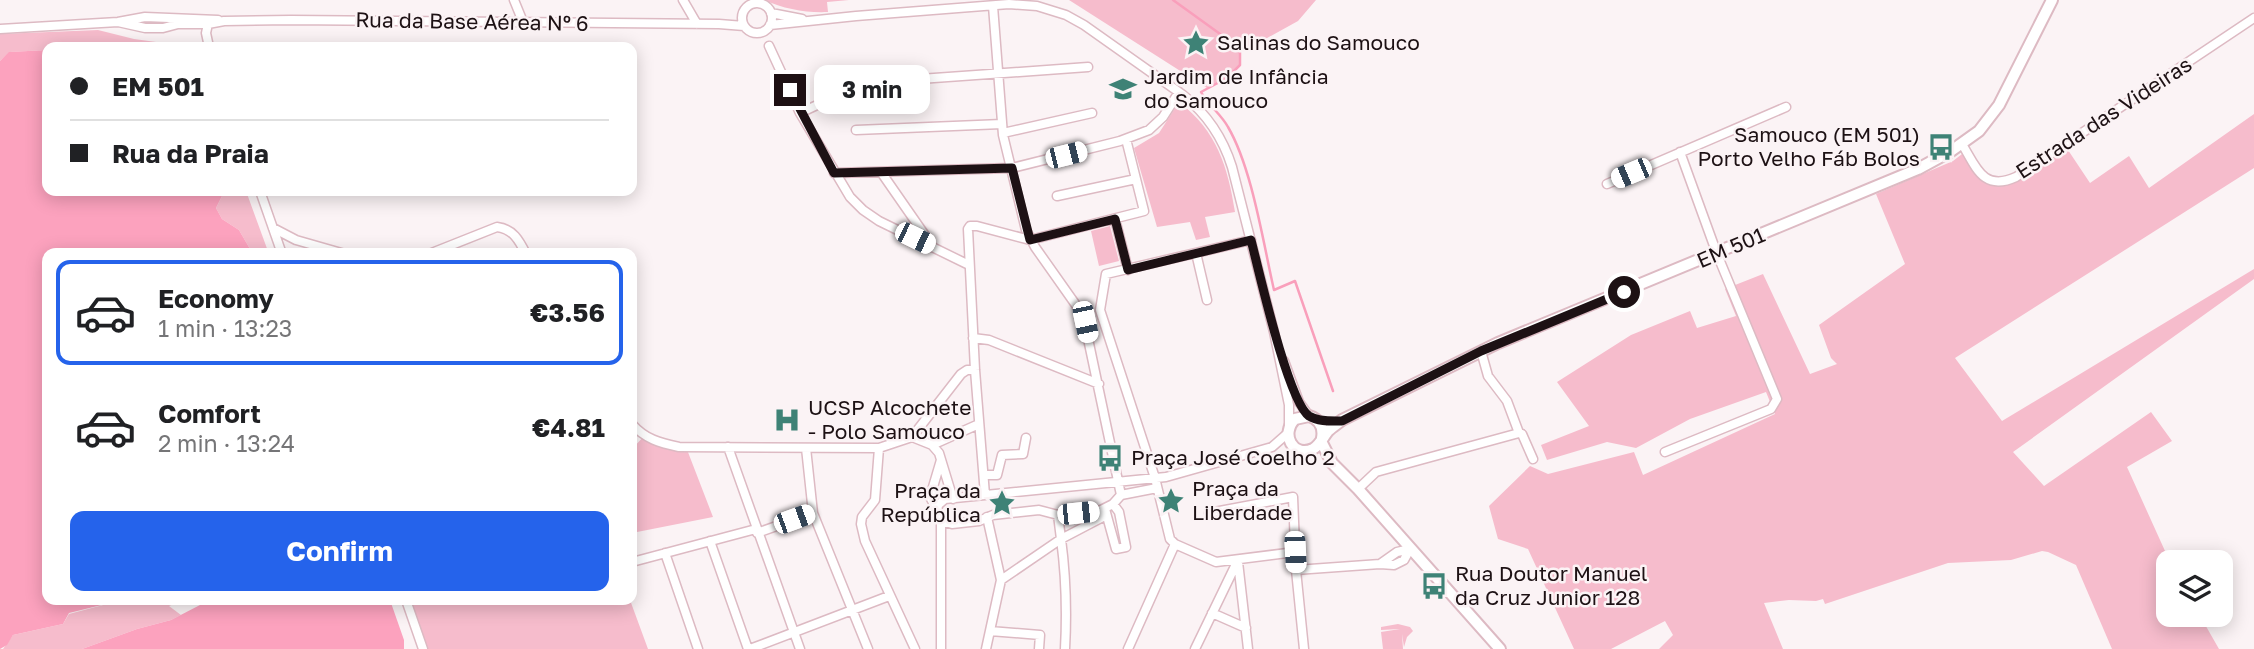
<!DOCTYPE html>
<html lang="en">
<head>
<meta charset="utf-8">
<style>
  body { margin:0; font-family:"Golos Text",sans-serif; background:#f6f6f6; color:#202124; height:100vh; display:flex; flex-direction:column; font-size:26px; white-space:nowrap }
  * { box-sizing:border-box; margin:0 }
  p { font-size:23px; color:#757577 }
  .icon { flex:none; width:38px; height:38px; fill:none; stroke:currentColor; stroke-width:2; stroke-linecap:round; stroke-linejoin:round }
  .map { position:relative; flex:1; overflow:hidden }
  .side { position:absolute; left:42px; top:248px; width:595px; height:357px; display:flex; flex-direction:column; background:#fff; border-radius:14px; box-shadow:0 4px 18px #0003 }
  .side>* { flex:none }
  .top-card { position:absolute; left:42px; top:42px; width:595px; height:154px; border-radius:14px; box-shadow:0 4px 18px #0003; display:grid; align-content:center; height:154px; padding:0 28px; background:#fff }
  .controls { position:absolute; left:2156px; top:550px; display:grid; gap:14px }
  .controls a { display:grid; place-items:center; width:77px; height:77px; border-radius:14px; background:#fff; box-shadow:0 4px 18px #0003; font-size:35px }
  .end { position:absolute; width:32px; height:32px; margin:-16px; border:9px solid #1d1114; background:#fff; box-shadow:0 0 0 4px #fff }
  .from { border-radius:50% }
  .bubble { position:absolute; height:49px; border-radius:14px; background:#fff; box-shadow:0 4px 18px #0003; font-size:23px; font-weight:700; line-height:49px; text-align:center }
  .car { position:absolute; width:21px; height:42px; margin:-21px -10px; border-radius:9px; box-shadow:0 0 5px 2px #0007; background:linear-gradient(#fff 24%,#345 0 40%,#fff 0 76%,#345 0 86%,#fff 0) }
  .top-card b { display:flex; align-items:center; gap:24px; height:66px; font-size:26px }
  .top-card b+b { border-top:2px solid #e0e0e0 }
  .top-card i { width:18px; height:18px; background:#202124 }
  ul { padding:12px 0 0; list-style:none }
  li { display:flex; align-items:center; gap:21px; height:105px; margin:0 14px 10px; padding:0 14px; border:4px solid transparent; border-radius:14px }
  li div { flex:1 }
  li b { display:block; font-size:26px }
  li em { font-style:normal; font-weight:700 }
  li.active { border-color:#2563eb }
  li>.icon { width:63px; height:63px; stroke-width:1.5 }
  .primary-button { display:flex; gap:14px; margin-top:auto; padding:14px 28px }
  .primary-button a { flex:1; height:80px; border-radius:14px; background:#2563eb; color:#fff; font-size:28px; font-weight:700; line-height:80px; text-align:center }
  .map>svg:first-child { display:block }
  .green { fill:#f6bccc }
  .forest { fill:#fca2be }
  .lines { fill:none; stroke-linecap:round; stroke-linejoin:round }
  .stream { stroke:#f99fbb; stroke-width:2.5 }
  .minor-casing { stroke:#ddbac3; stroke-width:11 }
  .major-casing { stroke:#ddbac3; stroke-width:14 }
  .minor { stroke:#fff; stroke-width:8 }
  .major { stroke:#fff; stroke-width:10 }
  .route { stroke:#1d1114; stroke-width:9 }
  .labels { text-anchor:middle; stroke-width:5; stroke-linejoin:round; paint-order:stroke }
  .street-label { font-size:21px; fill:#1d1114; stroke:#fbf3f5 }
  .poi-label { font-size:21px; fill:#1d1114; stroke:#fbf3f5; text-anchor:start }
</style>
</head>
<body>
<div class="map">
<svg width="2254" height="649" viewBox="0 0 2254 649">
  <rect width="100%" height="100%" fill="#fbf3f5"/>
  <!-- green -->
  <path class="green" d="M764,0H849L827,2L828,12C806,13 784,9 764,0Z
    M1069,0H1316L1298,21L1240,53V65L1227,78L1207,88Z
    M98,30L134,39L171,44L175,47H47V50L10,52L0,61V34Z
    M1179,102C1217,131 1228,167 1235,212L1205,217L1210,237L1196,240L1190,222L1157,227L1134,148L1159,133Z
    M2254,114V168L1955,358L2002,421L2254,269V279L2013,452L2044,486L2151,412L2172,441L2127,467L2170,562H2168V614H2199L2219,649H2112L2076,565L2048,552L2042,551L2011,560L1948,563L1825,604L1823,599L1816,601L1789,600L1764,603L1783,649H1659L1673,635L1665,621L1611,649H1574L1528,549L1498,539L1489,506L1530,466L1548,474L1634,452L1643,475L1775,414L1766,392L1690,419L1636,448L1607,442L1547,460L1541,445L1589,426L1557,382L1631,335L1690,311L1697,328L1736,316L1725,289L1763,274L1810,374L1837,364L1831,358L1819,325L1905,264L1876,194L1953,161L1966,151L1985,178L2006,181L2064,144L2090,183L2129,156L2149,188Z
    M222,191H246L269,254H253L239,230L222,219L216,208L222,196Z
    M1110,226L1119,261L1099,266L1091,231Z
    M645,435L686,447L713,517L632,533V449Z
    M122,600H184L169,606L181,615L171,620L137,629L82,649H3L13,635L63,624L69,614Z
    M410,600H630L648,649H427Z
    M1398,624L1410,627L1413,631L1407,637L1404,647L1402,634L1403,649H1383L1381,632L1400,629L1381,630V627Z"/>
  <!-- forest -->
  <path class="forest" d="M47,50V191H222V196L216,208L222,219L239,230L253,254H47V600H122L69,613L63,624L13,635L7,645L0,649V61L9,52Z
    M220,600H390L404,640V649H82L137,629L171,620L200,605Z"/>
  <g class="lines">
    <!-- stream -->
    <path class="stream" d="M1173,0L1234,44L1240,53V65L1227,78L1201,92C1208,105 1221,114 1228,127C1252,168 1263,242 1274,290L1295,281L1333,391"/>
    <defs>
      <path id="minor" d="M514,0L523,22
        M683,0L697,24
        M742 18a15 15 0 1 1 30 0a15 15 0 1 1-30 0Z
        M993,6L1003,135L1026,230L1035,247L1083,315L1121,495
        M771,13L802,19
        M118,22L145,28H163L178,24H208L224,21L291,20L719,24L744,26
        M208,24L206,33L209,47
        M770,25L856,16L1009,4L1037,6L1066,15L1084,25L1183,95C1207,114 1223,138 1232,167L1274,332L1289,405V426
        M0,29L118,22L145,17L218,20
        M769,46L800,113L850,197L863,210L879,221L969,265
        M800,113L864,83L1088,67
        M856,130L1002,124
        M1003,133L1092,113
        M1962,144C1976,167 1983,192 2016,177L2254,18
        M881,172L931,244
        M834,173L1012,168L1120,141L1149,130L1163,117L1179,92
        M1607,184L1786,107
        M260,191L282,254
        M1057,196L1136,179
        M1115,219L1128,270
        M273,228L296,240L345,254
        M1251,240L1106,274L1100,310L1155,478L1170,539L1175,544L1216,562L1295,552
        M1196,253L1207,300
        M429,254L497,227C513,229 519,240 526,254
        M973,338L989,340L1099,384
        M1481,351L1488,376L1507,401L1519,433
        M1284,361L1299,402L1309,416
        M632,424C645,439 660,443 679,447L879,448L912,437L932,445L939,453L953,499
        M912,437L961,374L967,370H975
        M932,445L979,424
        M728,447L800,649
        M806,448L813,513L868,649
        M879,448L875,500L862,517L861,524L865,541L915,649
        M1665,452L1771,409L1777,399L1717,254L1680,152
        M984,475H997L1002,455L1023,454L1026,438
        M1157,488L1121,495L1113,504L1099,511L1058,515L1039,510L993,515L979,521L952,524L941,521L937,513L938,505L945,499L1166,477L1272,447L1288,433
        M1358,489L1376,472L1519,433L1522,434L1533,459
        M985,495L975,370L968,229L970,226H977L1030,240L1144,211L1126,139
        M1105,509L1116,549L1126,547L1119,512L1113,504
        M937,510L930,497L941,460
        M1209,513L1293,497L1296,570L1304,649
        M1058,515L1061,539L1103,517L1105,509
        M757,533L813,513
        M710,541L748,649
        M665,553L698,649
        M632,562L756,529
        M1238,562L1248,649
        M1380,564L1397,552L1410,549
        M1296,570L1380,564L1394,565L1404,560L1410,549
        M1001,580L1061,539C1066,576 1067,612 1065,649
        M406,600L423,649
        M1212,613L1246,628
        M990,631L1040,635L1039,649
        M750,649L889,596
        M941,649V521
        M986,649L1001,580L987,517
        M1128,649L1175,544
        M1195,649L1238,560"/>
      <path id="major" d="M1322,438C1324,427 1319,419 1309,416L1295,419C1280,434 1293,458 1313,449C1320,445 1323,437 1328,431C1332,427 1337,424 1342,420L1498,343L1918,169L1951,151L1979,131L1999,105L2052,0
        M1321,441L1332,463L1358,489L1500,649"/>
    </defs>
    <!-- minor casing -->
    <use href="#minor" class="minor-casing"/>
    <!-- major casing -->
    <use href="#major" class="major-casing"/>
    <!-- minor -->
    <use href="#minor" class="minor"/>
    <!-- major -->
    <use href="#major" class="major"/>
  </g>
  <g class="lines">
    <!-- route -->
    <path class="route" d="M790,90L834,173L1012,168L1030,240L1115,219L1128,270L1251,240C1259,271 1288,401 1309,416C1318,422 1332,421 1342,421L1481,351L1624,292"/>
  </g>
  <!-- icons -->
  <defs>
    <symbol id="sight-bare" viewBox="-9 -9 18 18"><path d="M0-6L1.8-2.2L6-1.7L2.9 1.2L3.7 5.4L0 3.3L-3.7 5.4L-2.9 1.2L-6-1.7L-1.8-2.2Z" fill="#3e8276" stroke="#fbf3f5" stroke-width="2.5" paint-order="stroke"/></symbol>
    <symbol id="school-bare" viewBox="-9 -9 18 18"><path d="M0-5L7-2L0 1L-7-2ZM-4 1L0 2.5L4 1V4Q0 6-4 4Z" fill="#3e8276" stroke="#fbf3f5" stroke-width="2.5" paint-order="stroke"/></symbol>
    <symbol id="bus-bare" viewBox="-9 -9 18 18"><path d="M-5-6H5V4H4V6H2V4H-2V6H-4V4H-5ZM-3.5-4V0h7V-4ZM-3.5 1.2v1.5H-2V1.2ZM2 1.2v1.5H3.5V1.2Z" fill="#3e8276" stroke="#fbf3f5" stroke-width="2.5" paint-order="stroke"/></symbol>
    <symbol id="hospital-bare" viewBox="-9 -9 18 18"><path d="M-5-5h3v3.5h4V-5h3V5h-3V1.5h-4V5h-3Z" fill="#3e8276" stroke="#fbf3f5" stroke-width="2.5" paint-order="stroke"/></symbol>
  </defs>
  <g fill-rule="evenodd">
    <use href="#sight-bare" x="1177" y="24" width="38" height="38"/>
    <use href="#school-bare" x="1104" y="70" width="38" height="38"/>
    <use href="#bus-bare" x="1922" y="128" width="38" height="38"/>
    <use href="#hospital-bare" x="768" y="401" width="38" height="38"/>
    <use href="#bus-bare" x="1091" y="439" width="38" height="38"/>
    <use href="#sight-bare" x="1152" y="482" width="38" height="38"/>
    <use href="#sight-bare" x="983" y="484" width="38" height="38"/>
    <use href="#bus-bare" x="1415" y="567" width="38" height="38"/>
  </g>
  <g class="labels">
    <!-- street labels -->
    <g class="street-label">
      <text transform="translate(472 22) rotate(1)" y="7">Rua da Base Aérea Nº 6</text>
      <text transform="translate(2104 118) rotate(-33)" y="7">Estrada das Videiras</text>
      <text transform="translate(1731 248) rotate(-23)" y="7">EM 501</text>
    </g>
    <!-- poi labels -->
    <g class="poi-label">
      <text x="1217" y="50">Salinas do Samouco</text>
      <text x="1144" y="84">Jardim de Infância<tspan x="1144" dy="24">do Samouco</tspan></text>
      <text x="1920" y="142" text-anchor="end">Samouco (EM 501)<tspan x="1920" dy="24">Porto Velho Fáb Bolos</tspan></text>
      <text x="808" y="415">UCSP Alcochete<tspan x="808" dy="24">- Polo Samouco</tspan></text>
      <text x="1131" y="465">Praça José Coelho 2</text>
      <text x="1192" y="496">Praça da<tspan x="1192" dy="24">Liberdade</tspan></text>
      <text x="981" y="498" text-anchor="end">Praça da<tspan x="981" dy="24">República</tspan></text>
      <text x="1455" y="581">Rua Doutor Manuel<tspan x="1455" dy="24">da Cruz Junior 128</tspan></text>
    </g>
  </g>
</svg>
<div class="controls">
<a><svg class="icon" aria-label="layers" viewBox="0 0 24 24"><path d="M12 4l9 5-9 5-9-5zM3 14l9 5 9-5"/></svg></a>
</div>
<i class="end from" style="left:1624px;top:292px"></i>
<i class="end" style="left:790px;top:90px"></i>
<div class="bubble" style="left:814px;top:65px;width:116px">3 min</div>
<i class="car" style="left:1066px;top:155px;rotate:76deg"></i>
<i class="car" style="left:1631px;top:173px;rotate:247deg"></i>
<i class="car" style="left:915px;top:238px;rotate:116deg"></i>
<i class="car" style="left:1085px;top:322px;rotate:168deg"></i>
<i class="car" style="left:1078px;top:513px;rotate:84deg"></i>
<i class="car" style="left:794px;top:519px;rotate:70deg"></i>
<i class="car" style="left:1295px;top:552px;rotate:177deg"></i>
<div class="top-card">
<b><i class="from"></i>EM 501</b>
<b><i></i>Rua da Praia</b>
</div>
<section class="side">
<ul>
<li class="active"><svg class="icon" aria-label="car" viewBox="0 0 24 24"><path d="M5 17H2v-5l4-1 3-4h7l3 4 3 1v5h-3M9 17h6M6 11h13"/><circle cx="7" cy="17" r="2"/><circle cx="17" cy="17" r="2"/></svg><div><b>Economy</b><p>1 min · 13:23</p></div><em>€3.56</em></li>
<li><svg class="icon" aria-label="car" viewBox="0 0 24 24"><path d="M5 17H2v-5l4-1 3-4h7l3 4 3 1v5h-3M9 17h6M6 11h13"/><circle cx="7" cy="17" r="2"/><circle cx="17" cy="17" r="2"/></svg><div><b>Comfort</b><p>2 min · 13:24</p></div><em>€4.81</em></li>
</ul>
<div class="primary-button"><a>Confirm</a></div>
</section>
</div>
</body>
</html>
